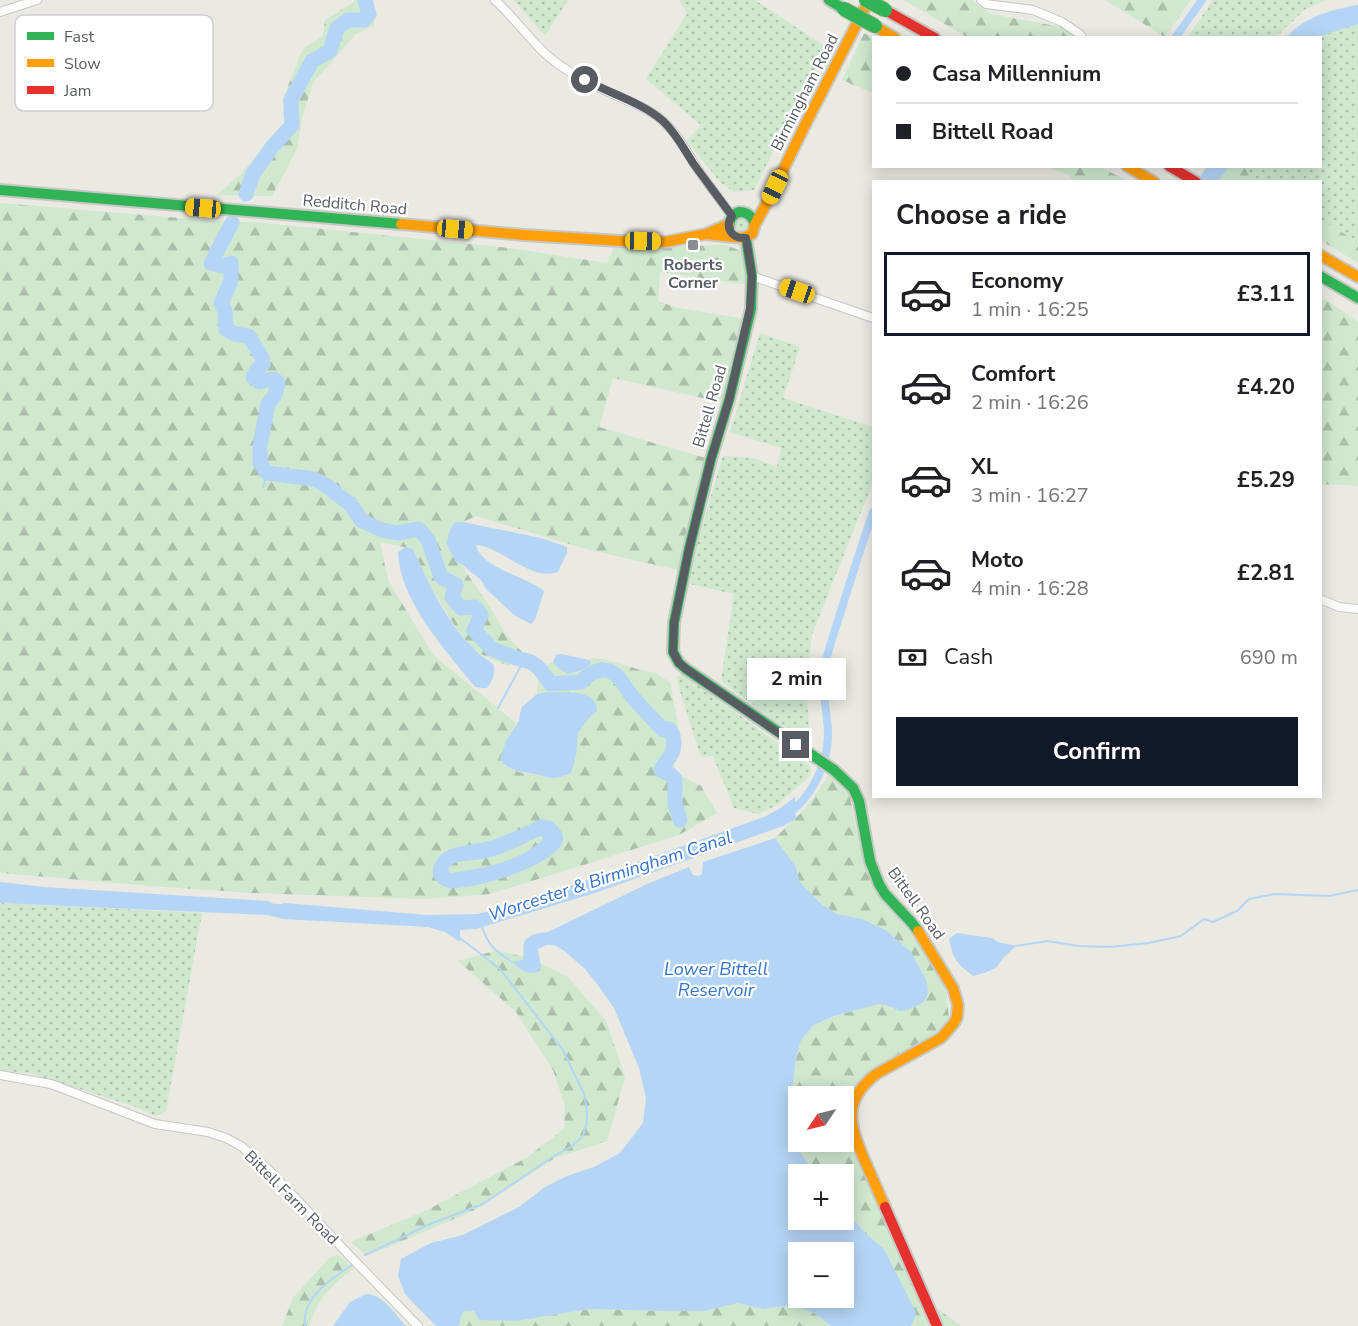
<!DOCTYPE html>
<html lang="en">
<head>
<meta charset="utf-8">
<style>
  body { margin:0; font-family:"Nunito Sans",sans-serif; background:#f2f2f2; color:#202124; height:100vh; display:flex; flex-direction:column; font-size:22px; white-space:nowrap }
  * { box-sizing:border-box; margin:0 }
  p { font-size:20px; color:#757577 }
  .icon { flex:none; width:33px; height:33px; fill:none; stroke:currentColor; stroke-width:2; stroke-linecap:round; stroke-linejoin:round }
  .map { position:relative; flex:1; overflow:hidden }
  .drawer { position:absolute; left:872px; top:180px; width:450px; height:618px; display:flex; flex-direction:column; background:#fff; border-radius:0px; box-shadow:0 3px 15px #0003 }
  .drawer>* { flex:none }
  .banner { position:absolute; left:872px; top:36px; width:450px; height:132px; border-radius:0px; box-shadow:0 3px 15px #0003; display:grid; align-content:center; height:132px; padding:0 24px; background:#fff }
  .needle { width:39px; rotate:235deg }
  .controls { position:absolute; left:788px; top:1086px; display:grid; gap:12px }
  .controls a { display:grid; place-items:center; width:66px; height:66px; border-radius:0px; background:#fff; box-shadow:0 3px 15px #0003; font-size:30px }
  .end { position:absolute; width:27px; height:27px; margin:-14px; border:8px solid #585c62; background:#fff; box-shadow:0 0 0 3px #fff }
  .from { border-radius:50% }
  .bubble { position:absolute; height:42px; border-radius:0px; background:#fff; box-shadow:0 3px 15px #0003; font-size:20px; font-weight:700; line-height:42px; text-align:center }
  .car { position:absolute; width:18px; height:36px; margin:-18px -9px; border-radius:8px; box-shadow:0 0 4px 2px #0007; background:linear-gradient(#f5c518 24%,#345 0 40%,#f5c518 0 76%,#345 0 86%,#f5c518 0) }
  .banner b { display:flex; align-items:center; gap:21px; height:57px; font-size:22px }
  .banner b+b { border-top:2px solid #e0e0e0 }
  .banner i { width:15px; height:15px; background:#202124 }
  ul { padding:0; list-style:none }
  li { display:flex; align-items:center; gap:18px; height:84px; margin:0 12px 9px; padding:0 12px; border:3px solid transparent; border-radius:0px }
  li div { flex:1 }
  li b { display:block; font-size:22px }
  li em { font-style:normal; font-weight:700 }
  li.current { border-color:#111827 }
  li>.icon { width:54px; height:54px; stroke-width:1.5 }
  h2 { padding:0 24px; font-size:27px; line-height:72px }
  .pay { display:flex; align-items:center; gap:15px; height:66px; padding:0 24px; font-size:22px }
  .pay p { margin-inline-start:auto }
  .cta { display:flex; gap:12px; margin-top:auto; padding:12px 24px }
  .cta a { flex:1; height:69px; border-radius:0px; background:#111827; color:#fff; font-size:24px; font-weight:700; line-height:69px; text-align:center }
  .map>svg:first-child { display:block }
  .grass { fill:url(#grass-dots) }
  .forest { fill:url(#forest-firs); fill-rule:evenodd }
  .water { fill:#b5d5f6; fill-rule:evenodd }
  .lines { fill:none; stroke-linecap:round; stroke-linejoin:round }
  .stream { stroke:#b5d5f6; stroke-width:2 }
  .canal { stroke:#b5d5f6; stroke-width:8 }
  .river { stroke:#b5d5f6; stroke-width:15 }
  .street-casing { stroke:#c6c7c5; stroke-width:10 }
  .fast-casing { stroke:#c7c8c6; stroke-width:14 }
  .slow-casing { stroke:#c7c8c6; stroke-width:14 }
  .jam-casing { stroke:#c7c8c6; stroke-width:14 }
  .street { stroke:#fcfcfb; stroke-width:8 }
  .fast { stroke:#30b455; stroke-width:10 }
  .slow { stroke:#ff9f0a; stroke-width:10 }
  .jam { stroke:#e5322d; stroke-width:10 }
  .fast-bridge-casing { stroke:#c1b690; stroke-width:16; stroke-linecap:butt }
  .fast-bridge { stroke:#30b455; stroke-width:14 }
  .route { stroke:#585c62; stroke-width:8 }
  .poi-dot { fill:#8b8d8f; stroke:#fff; stroke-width:2 }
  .labels { text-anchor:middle; stroke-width:4.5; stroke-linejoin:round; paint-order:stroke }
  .street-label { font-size:16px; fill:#585c62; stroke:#fff }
  .poi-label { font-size:16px; font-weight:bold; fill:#585c62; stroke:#fff }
  .water-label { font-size:18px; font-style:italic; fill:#3673cc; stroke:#fff }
  .key { fill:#fff; stroke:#cdced0; stroke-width:1.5 }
  .key-label { font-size:16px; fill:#585c62 }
</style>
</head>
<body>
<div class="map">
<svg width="1358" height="1326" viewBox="0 0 1358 1326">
  <defs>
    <pattern id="grass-dots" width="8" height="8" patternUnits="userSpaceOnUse" patternTransform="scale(1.5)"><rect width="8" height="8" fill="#cfe8ce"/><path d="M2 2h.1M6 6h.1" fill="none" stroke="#abbfab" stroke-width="1.8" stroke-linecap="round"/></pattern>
    <pattern id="forest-firs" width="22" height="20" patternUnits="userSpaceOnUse" patternTransform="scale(1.5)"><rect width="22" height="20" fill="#cfe8ce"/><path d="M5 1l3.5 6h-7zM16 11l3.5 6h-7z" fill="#abbfab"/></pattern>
  </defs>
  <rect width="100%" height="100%" fill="#eae9e2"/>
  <!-- grass -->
  <path class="grass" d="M514,0H568L545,36Z
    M679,0H755L826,47L754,190L734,192L720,182L687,141L701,125L646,79L687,14Z
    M1213,0H1325L1304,10L1276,37H1188Z
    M1356,24H1358V242L1320,219V182L1258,181L1250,177L1244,167L1320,166V38L1317,37Z
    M736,215L750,217L749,234L733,232L731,221Z
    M760,333L800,347L783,398L873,427V482L812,634L806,680L809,729L803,732L792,731L776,722L721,681L734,594L690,584L696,546L723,456L753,458L777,467L781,448L730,432Z
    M682,674L811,767L810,776L777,805L759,814L734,808L713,756L701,757L679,688L677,676Z
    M0,903L202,913L166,1111L156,1116L136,1107L33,1074L0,1070Z"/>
  <!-- forest -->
  <path class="forest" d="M354,0H373L374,26L356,34L313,83L302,118L297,149L272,196L217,195L241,174L284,123L283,98L303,49L323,36L325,20L354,2Z
    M904,0H971L991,14L1061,27L1078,37H967Z
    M1105,0H1191L1165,37Z
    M864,33L873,38V93L842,80Z
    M1046,167H1100L1128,181H1076L1067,174Z
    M1229,167H1244L1250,177L1258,181H1223L1219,179Z
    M0,203L216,221L255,222L509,248L607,263L614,248L726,245L741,251L747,259L749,285L660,272L658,301L678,308L745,319L725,403L613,378L599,427L709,459L682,571L586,549L476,516L463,522H455L451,528L446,543L490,607L505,633L522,652L509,666L484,656L473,649L458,631L430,586L413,549L380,542L388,580L433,655L517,724L506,741L504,766L522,773L539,775L550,779C564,756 577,728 597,711L547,692L537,694L539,668L553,662L558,668L589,665L590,660L592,658L604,659L637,669L655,673L670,682L678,725L674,762L675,773L701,786L717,813L679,835L490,894L426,899L252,893L151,886L0,873Z
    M1320,219L1358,242V263L1320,240Z
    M1325,299L1358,322V486L1320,484V301Z
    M829,775L849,792L856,828L867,870L884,900L927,955L946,988L949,1018L941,1029L921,1043L872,1071L851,1090L844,1104L849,1140L929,1326H911L916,1315L884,1249L865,1233L843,1207V1174H816L796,1147L791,1104L795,1064L801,1040L814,1025L834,1016L879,1004L886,1005L894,1010L862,919L837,914L820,903L799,881L796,867L775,838L806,808ZM798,1096H843V1142H798Z
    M498,950L531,959L568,977L606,1021L625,1077L607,1141L555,1158L473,1211L367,1256L351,1242L427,1210L526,1158L564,1129L565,1106L553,1070L516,1012L458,961Z
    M339,1255L354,1269C331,1284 318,1299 309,1326H282L293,1298L330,1257Z
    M738,1303L763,1309L793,1305L816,1314L831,1326H458L459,1325L461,1316L464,1311L565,1312L589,1309L665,1311H704Z
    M937,1308L961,1326H944Z"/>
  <!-- water -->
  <path class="water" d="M1356,5H1358V24L1317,37H1287C1305,16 1330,11 1356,5Z
    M1207,167H1229L1218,181L1196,182Z
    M455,522H463L541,538L567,547V553L558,572C530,582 503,547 476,545C482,569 526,576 544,591L535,620L531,624L514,615L486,589L481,580L461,564L456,562L446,543L451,528Z
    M406,547L413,549C429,584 445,620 472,647C478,654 487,659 494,665C495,675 493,680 487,688H481L475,687C446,651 399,600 398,552Z
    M561,654L590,660V665L582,670L568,674L558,668L553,662L556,655Z
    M547,692C562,693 598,688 597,711L590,717L578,733L576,756L571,773C565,775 559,778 553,778C548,778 544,776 539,775C525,772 508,772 500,759L506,741L519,721L520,713L522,707L537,694Z
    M795,797L796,819L783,826L595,893L476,929L460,930V942L445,932L428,927L283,919L268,915L0,903V882L44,887L268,901C273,905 279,905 285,903L427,915L477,914L520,904L764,817L779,809Z
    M540,819L552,821C557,826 564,832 563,840C559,865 471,891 449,888C430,884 428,866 442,854C453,845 476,845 489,841C507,835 524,828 540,819ZM540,836H542L543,839C520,862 482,869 451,873L448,870C452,859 471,861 482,859C503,855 521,845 540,836Z
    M775,838L796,867L799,881L820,903L837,914L862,919L887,931L911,952L927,982L928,993L926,999L921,1004L907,1010L900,1011L886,1005L879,1004L834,1016L814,1025L801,1040L795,1064L791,1104L796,1147L816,1174H798V1220H843V1207L865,1233L884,1249L915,1310L916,1315L911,1326H831L816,1314L793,1305L763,1309L738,1303L704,1311H665L589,1309L516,1321L479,1320L474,1311H464L461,1316L459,1325L458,1326H436L405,1294L398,1276L401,1259L431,1243L463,1235L519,1207L545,1187L567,1176L594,1167L620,1153L643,1123L646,1098L639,1068L614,1008L598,985L584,968L563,950L554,945H546L538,949L541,967L538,972C526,975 520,969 512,962L523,960C524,955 523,948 524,943C527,934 540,933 548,932L647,884L689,867L693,875L699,876L702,874L703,862ZM798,1252H843V1298H798Z
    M957,933L992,938L998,942L1016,946L1003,958L996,968L984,973L973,976C957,963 953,960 949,939Z
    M366,1294C383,1294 395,1314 406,1326H333L350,1302Z"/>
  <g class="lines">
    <!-- stream -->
    <path class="stream" d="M263,487L267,473
      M498,708L524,660
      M482,927C488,945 495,951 512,962
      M1016,946L1047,941L1079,946L1110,947L1149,943L1181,936L1204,919L1213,922L1237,911L1249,899L1275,894L1329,896L1358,890
      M365,1255L430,1224L483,1204L551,1158L572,1146L583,1136L587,1122V1109L584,1094L563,1050L500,969L460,938
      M305,1326C305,1322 304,1316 306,1312C312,1290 335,1277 352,1265"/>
    <!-- canal -->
    <path class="canal" d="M1175,38L1202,0
      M788,813C812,798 828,763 828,734C828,713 821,692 824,670C827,652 834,634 839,617C850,582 861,547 873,512"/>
    <!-- river -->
    <path class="river" d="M246,194L253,174L272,147L292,125L291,100L312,61L330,51L337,28L348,20H364L369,14L365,0
      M232,223L211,263L222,266L231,263V281L221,303L225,311L226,329L234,334L249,336L262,358L263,364L256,371L253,377L259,382L274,379L278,383L275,395L268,404L260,446V463L267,473L314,479L327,486L351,505L362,521L382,530L397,533L419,529L428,540L441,577L456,585L452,597L461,608L475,607L481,615L474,630L492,649L516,658L531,662L539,668L551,684L581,682C590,672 605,664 617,676C623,681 626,689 631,695C641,707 652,718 663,730L669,729C675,735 675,746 672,753C669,759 663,764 661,770L671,775L675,779V804L680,820"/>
    <defs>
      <path id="street" d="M495,0C521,24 536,51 567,70C583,80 600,88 617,96C633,103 652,110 665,123C678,135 687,152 697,168C708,184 720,200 732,216
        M981,0L986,4L1033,10L1062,22L1081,35
        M0,12L37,0
        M752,276L873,318
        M1320,599L1339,607L1358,609
        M0,1075L51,1084L155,1124L208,1132L226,1138L241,1146L269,1170L350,1256L418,1326"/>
      <path id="fast" d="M829,0L844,9
        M0,190L401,224
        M729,229C729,221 731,215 739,212C748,212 752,216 755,224
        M746,238L752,276L751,309L729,400L711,459L689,549L674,623L673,652L679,663L686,669L834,770L853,788L859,801L870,861L879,884L885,894L912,923L918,931
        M1320,276L1358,298"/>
      <path id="slow" d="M875,26L895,38
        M1127,166L1154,182
        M401,224L524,235L621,241L665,242L706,234L729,224
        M706,234L743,238L752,234L755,224L769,199L805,125L869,0
        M1320,255L1358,277
        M885,1207C878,1191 871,1175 864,1159C849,1124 842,1101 876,1074L941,1038L954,1023L957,1017L958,1005L953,988L918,931"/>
      <path id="jam" d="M885,10L935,38
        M1169,166L1196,182
        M885,1207L937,1326"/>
    </defs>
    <!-- street casing -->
    <use href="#street" class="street-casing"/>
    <!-- fast casing -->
    <use href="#fast" class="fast-casing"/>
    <!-- slow casing -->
    <use href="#slow" class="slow-casing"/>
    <!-- jam casing -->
    <use href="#jam" class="jam-casing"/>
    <!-- street -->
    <use href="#street" class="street"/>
    <!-- fast -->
    <use href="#fast" class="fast"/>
    <!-- slow -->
    <use href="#slow" class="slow"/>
    <!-- jam -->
    <use href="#jam" class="jam"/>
    <defs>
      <path id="fast-bridge" d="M866,0L885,10
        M844,9L875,26"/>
    </defs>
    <!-- fast-bridge casing -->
    <use href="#fast-bridge" class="fast-bridge-casing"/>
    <!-- fast-bridge -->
    <use href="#fast-bridge" class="fast-bridge"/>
  </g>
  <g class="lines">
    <!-- route -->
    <path class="route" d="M585,80C609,93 643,103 663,121C676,133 684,149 693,163C706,181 719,198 732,216C724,228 732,239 746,238L752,276L750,309L729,400L711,459L689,549L674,623L673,652L679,663L686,669L796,745"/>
  </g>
  <!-- markers -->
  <rect class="poi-dot" x="687" y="239" width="12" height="12" rx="3"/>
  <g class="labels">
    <!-- street labels -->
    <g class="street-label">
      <text transform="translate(804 92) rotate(-63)" y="6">Birmingham Road</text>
      <text transform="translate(355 204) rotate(5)" y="6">Redditch Road</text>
      <text transform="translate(709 406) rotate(-74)" y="6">Bittell Road</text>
      <text transform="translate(917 903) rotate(54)" y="6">Bittell Road</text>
      <text transform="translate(292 1197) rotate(45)" y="6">Bittell Farm Road</text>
    </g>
    <!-- poi labels -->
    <g class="poi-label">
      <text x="693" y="270">Roberts<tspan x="693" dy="18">Corner</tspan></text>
    </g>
    <!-- water labels -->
    <g class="water-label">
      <text transform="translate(610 876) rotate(-18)" y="6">Worcester &amp; Birmingham Canal</text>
      <text x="716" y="975">Lower Bittell<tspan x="716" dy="21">Reservoir</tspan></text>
    </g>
  </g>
  <!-- legend -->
  <rect x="15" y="15" width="198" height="96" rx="9" class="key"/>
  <rect x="27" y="32" width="27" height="8" fill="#30b455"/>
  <rect x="27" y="59" width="27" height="8" fill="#ff9f0a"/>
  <rect x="27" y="86" width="27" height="8" fill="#e5322d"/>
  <g class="key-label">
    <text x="64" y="42">Fast</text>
    <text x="64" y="69">Slow</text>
    <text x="64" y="96">Jam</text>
  </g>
</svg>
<div class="controls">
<a><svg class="needle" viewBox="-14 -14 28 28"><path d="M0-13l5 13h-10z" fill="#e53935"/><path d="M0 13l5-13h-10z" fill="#757577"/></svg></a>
<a>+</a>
<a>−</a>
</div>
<i class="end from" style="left:585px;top:80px"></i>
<i class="end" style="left:796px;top:745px"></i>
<div class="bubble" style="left:747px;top:658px;width:99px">2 min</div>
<i class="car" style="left:775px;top:187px;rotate:205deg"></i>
<i class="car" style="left:203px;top:208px;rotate:275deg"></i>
<i class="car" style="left:455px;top:229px;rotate:95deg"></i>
<i class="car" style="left:643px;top:241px;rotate:91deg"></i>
<i class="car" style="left:797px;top:291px;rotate:289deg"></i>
<div class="banner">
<b><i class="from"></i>Casa Millennium</b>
<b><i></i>Bittell Road</b>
</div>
<section class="drawer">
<h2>Choose a ride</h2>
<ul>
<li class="current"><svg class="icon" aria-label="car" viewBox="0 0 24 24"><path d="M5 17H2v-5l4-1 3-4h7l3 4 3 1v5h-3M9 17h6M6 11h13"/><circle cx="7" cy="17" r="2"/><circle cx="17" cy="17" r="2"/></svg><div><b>Economy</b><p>1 min · 16:25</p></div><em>£3.11</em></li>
<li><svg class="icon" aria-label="car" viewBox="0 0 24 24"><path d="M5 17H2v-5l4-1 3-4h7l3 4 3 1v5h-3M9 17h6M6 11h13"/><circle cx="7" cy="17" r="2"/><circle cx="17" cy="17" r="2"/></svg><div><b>Comfort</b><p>2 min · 16:26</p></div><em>£4.20</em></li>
<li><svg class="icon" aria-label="car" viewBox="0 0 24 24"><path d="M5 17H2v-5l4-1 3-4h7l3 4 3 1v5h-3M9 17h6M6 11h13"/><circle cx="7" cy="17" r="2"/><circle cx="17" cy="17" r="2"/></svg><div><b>XL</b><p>3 min · 16:27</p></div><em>£5.29</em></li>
<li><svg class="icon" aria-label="car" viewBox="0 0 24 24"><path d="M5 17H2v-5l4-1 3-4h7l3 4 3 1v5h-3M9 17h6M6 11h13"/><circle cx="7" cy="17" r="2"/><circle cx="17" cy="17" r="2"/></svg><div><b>Moto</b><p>4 min · 16:28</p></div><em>£2.81</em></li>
</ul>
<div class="pay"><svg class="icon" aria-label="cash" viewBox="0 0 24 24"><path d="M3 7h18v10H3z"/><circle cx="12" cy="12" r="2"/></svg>Cash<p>690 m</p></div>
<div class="cta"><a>Confirm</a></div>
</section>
</div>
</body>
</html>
